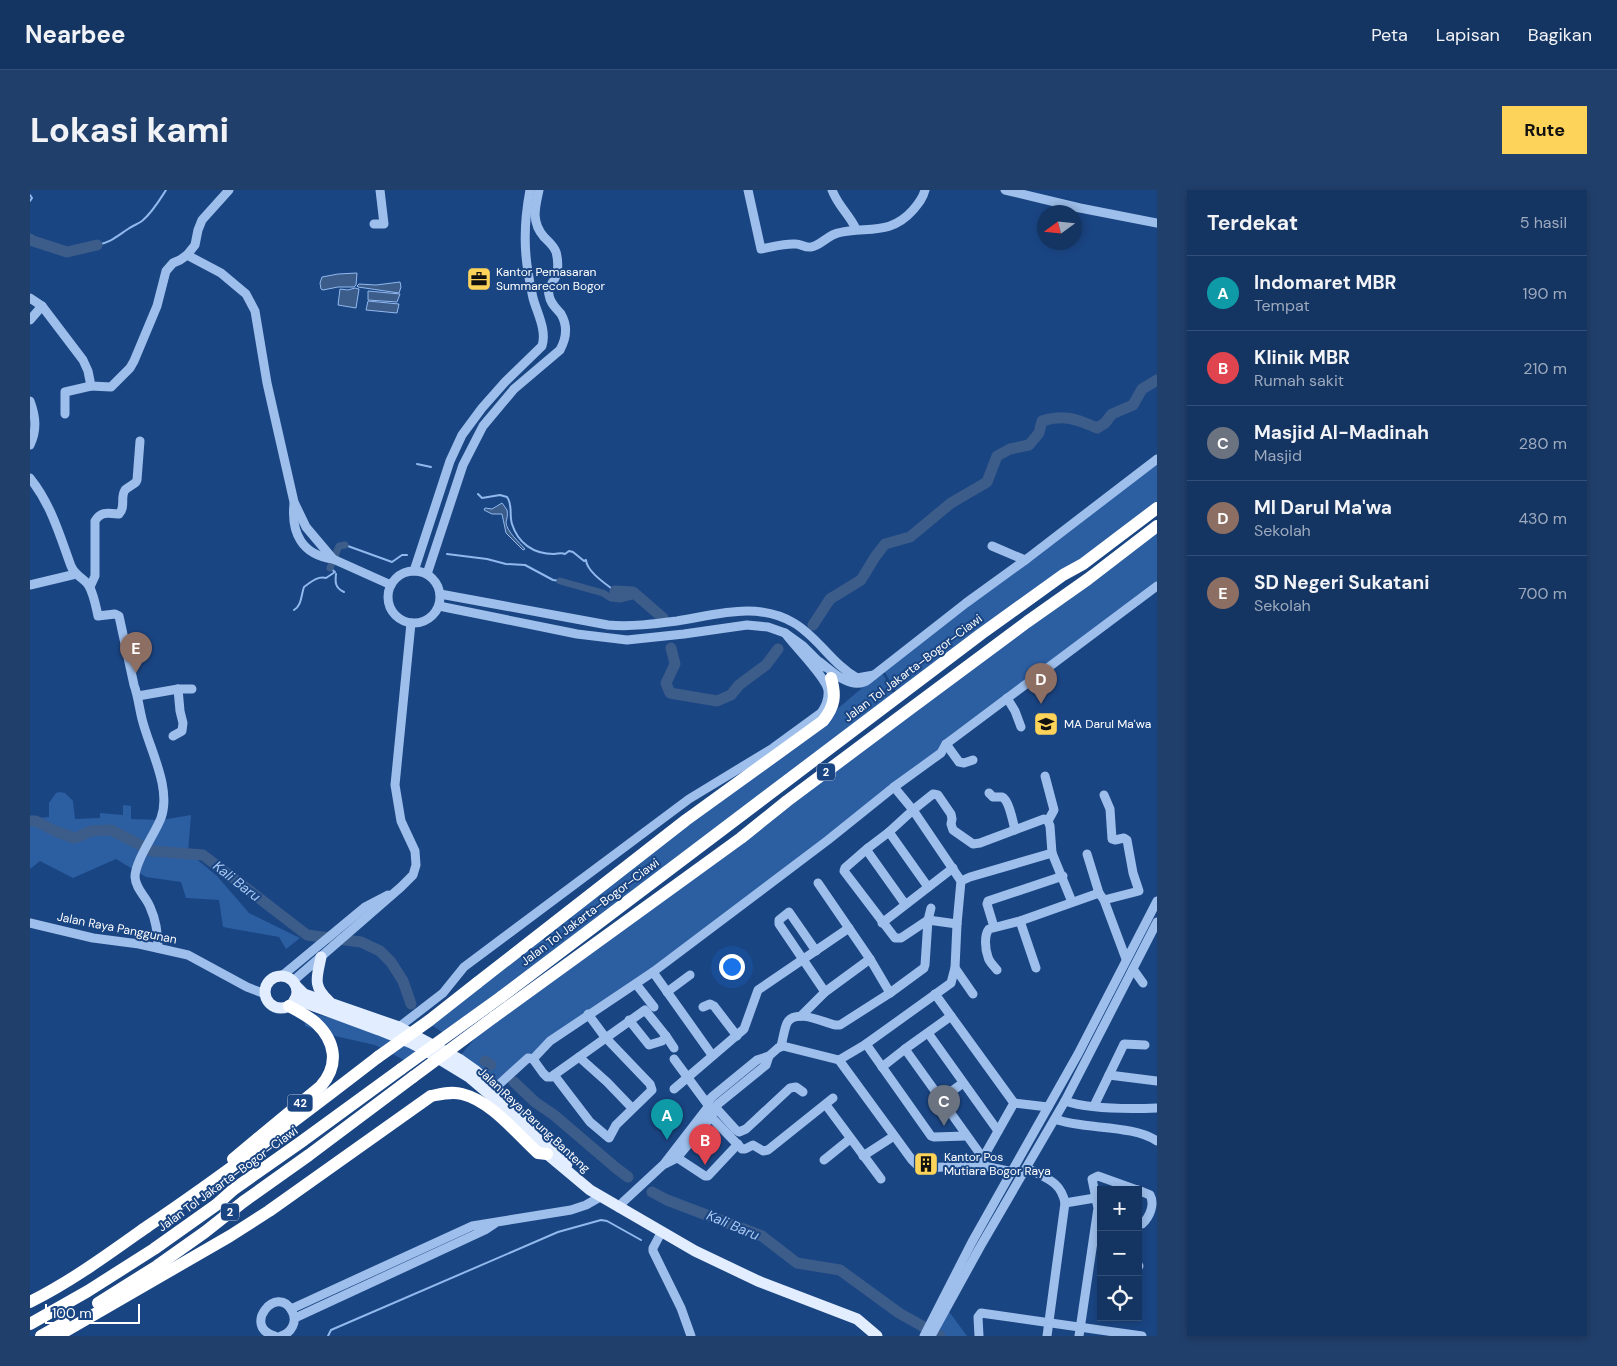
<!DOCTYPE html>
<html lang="id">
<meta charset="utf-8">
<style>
:root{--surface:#143462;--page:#213f6b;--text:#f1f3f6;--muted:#9daabe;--line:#334f77;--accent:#fed359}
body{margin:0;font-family:"DM Sans",sans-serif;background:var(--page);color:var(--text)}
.controls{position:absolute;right:15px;bottom:15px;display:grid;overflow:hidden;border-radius:0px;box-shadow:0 2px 8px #0003}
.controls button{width:45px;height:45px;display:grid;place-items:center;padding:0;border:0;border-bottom:1px solid var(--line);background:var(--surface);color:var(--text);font:25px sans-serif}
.compass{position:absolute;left:1007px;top:15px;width:45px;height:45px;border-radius:50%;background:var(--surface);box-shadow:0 2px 8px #0003;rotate:255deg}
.scale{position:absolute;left:15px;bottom:12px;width:95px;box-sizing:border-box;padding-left:5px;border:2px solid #fff;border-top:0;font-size:14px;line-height:18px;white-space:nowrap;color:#fff;-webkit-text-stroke:4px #1a4583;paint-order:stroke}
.you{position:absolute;left:701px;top:776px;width:18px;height:18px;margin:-12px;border:4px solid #fff;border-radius:50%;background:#1a73e8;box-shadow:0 0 0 8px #1a73e833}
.badge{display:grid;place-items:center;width:32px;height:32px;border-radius:50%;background:var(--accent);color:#fff;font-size:16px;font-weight:700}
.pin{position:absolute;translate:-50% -41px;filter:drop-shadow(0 1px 2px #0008)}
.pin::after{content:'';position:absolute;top:26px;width:18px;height:15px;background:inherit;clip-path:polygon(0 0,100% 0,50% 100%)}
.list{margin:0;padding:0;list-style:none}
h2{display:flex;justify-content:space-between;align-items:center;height:65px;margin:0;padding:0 20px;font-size:21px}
h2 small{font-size:16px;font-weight:400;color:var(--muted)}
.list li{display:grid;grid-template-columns:32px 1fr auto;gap:15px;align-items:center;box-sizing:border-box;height:75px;padding:0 20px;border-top:1px solid var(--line)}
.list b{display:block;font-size:19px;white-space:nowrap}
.list p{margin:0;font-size:16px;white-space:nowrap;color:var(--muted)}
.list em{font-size:16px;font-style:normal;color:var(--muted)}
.icon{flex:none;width:28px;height:28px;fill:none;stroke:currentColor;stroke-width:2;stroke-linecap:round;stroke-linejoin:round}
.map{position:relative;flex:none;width:1127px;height:1146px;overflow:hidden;border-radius:0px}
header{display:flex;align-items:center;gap:30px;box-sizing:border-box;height:70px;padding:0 25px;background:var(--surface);border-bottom:1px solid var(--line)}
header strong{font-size:24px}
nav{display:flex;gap:28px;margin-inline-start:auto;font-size:18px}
.intro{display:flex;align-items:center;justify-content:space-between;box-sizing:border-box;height:120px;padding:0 30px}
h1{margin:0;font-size:35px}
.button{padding:12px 22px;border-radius:0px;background:var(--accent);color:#111;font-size:18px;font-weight:700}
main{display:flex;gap:30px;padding:0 30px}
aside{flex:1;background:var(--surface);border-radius:0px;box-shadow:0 2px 8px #0003}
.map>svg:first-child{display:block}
.green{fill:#2c5ea2}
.water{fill:#3c5c8a;stroke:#91b9ee}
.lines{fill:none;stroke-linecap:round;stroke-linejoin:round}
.stream{stroke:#91b9ee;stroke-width:2}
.canal{stroke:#3c5c8a;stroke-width:7}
.river{stroke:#3c5c8a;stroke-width:11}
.minor{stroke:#9ebfeb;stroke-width:9}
.major{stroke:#e2edff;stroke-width:11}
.highway{stroke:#fff;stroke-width:12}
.highway-bridge{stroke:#fff;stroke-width:12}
.labels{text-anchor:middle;stroke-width:4;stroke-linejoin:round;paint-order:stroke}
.shield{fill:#1a4583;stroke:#bac7da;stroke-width:1}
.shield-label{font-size:11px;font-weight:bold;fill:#fff}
.poi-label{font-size:12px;fill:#fff;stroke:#1a4583;text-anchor:start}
.street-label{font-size:12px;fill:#fff;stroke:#1a4583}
.water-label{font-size:14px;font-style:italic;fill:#a9c9f3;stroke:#1a4583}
</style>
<header>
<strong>Nearbee</strong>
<nav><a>Peta</a><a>Lapisan</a><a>Bagikan</a></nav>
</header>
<div class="intro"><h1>Lokasi kami</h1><a class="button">Rute</a></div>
<main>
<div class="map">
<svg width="1127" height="1146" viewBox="0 0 1127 1146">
<rect width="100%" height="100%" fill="#1a4583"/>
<g class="green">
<polygon points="1127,269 1127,318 867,503 854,481"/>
<polygon points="1127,336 1127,398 606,794 558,824 470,893 421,876 464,827"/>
<path d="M 851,482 C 857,489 858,498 865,505 L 418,846 L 397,832 L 793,531 Z"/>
<polygon points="29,602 35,603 43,611 45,629 70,628 70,623 93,625 93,615 101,616 101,629 132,630 161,625 158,662 187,686 219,723 270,748 256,759 249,747 193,737 189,710 156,708 151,692 116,687 86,669 43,688 10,671 0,679 0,627 8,628 19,627 19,613 26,603"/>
<polygon points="274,822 358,840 389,859 374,870 345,855 296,844 275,836"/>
<polygon points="917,1119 937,1146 901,1146"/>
</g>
<g class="water">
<polygon points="327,83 326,95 324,97 308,97 293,100 291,99 290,93 292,87 308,84"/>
<polygon points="370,92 371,97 369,103 328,97 327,96 329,94 346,95"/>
<polygon points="325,98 329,99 326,118 308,115 310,99 318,100"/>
<polygon points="338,101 370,104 367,112 338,110"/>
<polygon points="338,111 369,114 367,123 336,120"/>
<path d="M 472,313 L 477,320 C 478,325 477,328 476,332 C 476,341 490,353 495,359 L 493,360 L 476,343 L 472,324 L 462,324 L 454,320 L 455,318 L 462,319 Z"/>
</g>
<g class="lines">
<g class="stream">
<polyline points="0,5 2,8 0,11"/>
<path d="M 67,55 C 81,52 86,47 98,39 C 102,36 108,34 112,31 C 122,23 129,11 136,0"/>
<polyline points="387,274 401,277"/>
<path d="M 448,304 L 452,308 L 470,305 L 477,307 C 483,315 479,325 482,334 C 488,353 503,364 524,364 C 528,364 531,362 535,364 L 539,361 L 543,362 L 554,371 L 556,370 C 557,382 576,394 585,401"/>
<polyline points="315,355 362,372 372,365 377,365"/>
<polyline points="417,364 457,369 476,374 495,375 523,390 530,391"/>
<path d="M 306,384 C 305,392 305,398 314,402"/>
<path d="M 264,420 C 272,415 271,405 274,397 C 281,392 287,386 296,388 L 305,382 L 300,378"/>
<polyline points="298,1146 301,1140 528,1042 571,1030 577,1031 611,1050"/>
</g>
<g class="canal">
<polyline points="300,378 309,356 315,355"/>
<polyline points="530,391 573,403 581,408 590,409 606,405"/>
</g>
<g class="river">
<polyline points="0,49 3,51 37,62 67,55"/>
<polyline points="585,401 603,402 633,428"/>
<path d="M 783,435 L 800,409 L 831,390 L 845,367 L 855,354 L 880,347 L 921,313 L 957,292 L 967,266 L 980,259 L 999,255 L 1009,243 L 1012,231 C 1033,224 1047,229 1067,238 L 1075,233 L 1082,224 L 1103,215 L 1112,199 L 1127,190"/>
<polyline points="641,458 645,474 636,493 640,503 687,511 701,505 709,495 736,475 748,459"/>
<polyline points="0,631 6,631 25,641 44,648 48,647 61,641 81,640 122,661 173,665 277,745 331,752 350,761 361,772 373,791 381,814"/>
<polyline points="455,871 461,875"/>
<polyline points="484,892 505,912 524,925 586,978 598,987"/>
<polyline points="622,1002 637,1010 732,1046 767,1073 810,1080 869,1123 910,1146"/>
</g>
<g class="minor">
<path d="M 718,0 L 731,59 C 743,57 754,53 766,54 C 771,54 775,58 781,57 C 790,56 798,45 808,43 C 837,36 860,46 883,20 C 889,13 893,8 895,0"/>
<path d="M 802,0 C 808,16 819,24 826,39"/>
<polyline points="975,0 1050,18 1127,33"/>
<polyline points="344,34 354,34 350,0"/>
<polyline points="157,65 191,83 216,104 225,121 237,193 264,312 276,337 303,369"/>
<polyline points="0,108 12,116 53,170 58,181 61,196 81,197 100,178 104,171 127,116 136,81 143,73 150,70 157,65 165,55 168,40 172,30 199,0"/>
<polyline points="0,130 12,116"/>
<path d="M 0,211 C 6,227 7,240 0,255"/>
<polyline points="35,224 35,202 61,196"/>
<path d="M 0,288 C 21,314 30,346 41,376 C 45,386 54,388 59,396 C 64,405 66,417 68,426 L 85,424 L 89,426 L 104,495 C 108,506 109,517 112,529 C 119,558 142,598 131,628 C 125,644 105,671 105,687 C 106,700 116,706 120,717 C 126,730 128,744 128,758"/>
<path d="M 264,314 C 261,343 272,365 303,369 L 361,395"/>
<polyline points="962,356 995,370"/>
<circle cx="384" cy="407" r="26"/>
<path d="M 384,381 L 420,271 L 432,245 L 452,218 L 475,192 L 512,156 C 517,140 507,123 503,108 C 500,94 497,79 496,66 C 494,44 496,21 500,0"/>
<path d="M 397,384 L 433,275 L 453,236 L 484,199 L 530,160 C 536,149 538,136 531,124 C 526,118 520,113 519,105 C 517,97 522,95 525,88 C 529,81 528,69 526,62 C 524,56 518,51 514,47 C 501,32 505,18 509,0"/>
<polyline points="0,395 46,384"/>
<path d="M 60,397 L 65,386 L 65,331 C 71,321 78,323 89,324 C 96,317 90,307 95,300 C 98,297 103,295 106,292 L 107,290 L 110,251"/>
<path d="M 410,404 L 578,435 C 601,437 624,434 647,431 C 686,425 727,411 764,433 C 788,447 802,474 827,488 L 844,485 C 841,487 837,491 834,492 C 818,498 802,481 790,472"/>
<polyline points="409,416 547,444 597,450 654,444 717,435 738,437 755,443 773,456 794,477"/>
<polyline points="844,485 936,413 998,368 1127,269"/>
<polyline points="108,506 148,499 162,499"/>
<polyline points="977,508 985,521 991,537"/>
<polyline points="143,546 152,541 153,533 150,521 148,499"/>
<polyline points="916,554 929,572 934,573 943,570"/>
<polyline points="1015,586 1024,620 1018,631"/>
<path d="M 959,603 L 963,607 C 964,607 971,607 972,607 C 979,610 983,632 985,640"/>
<polyline points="859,642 898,697"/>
<polyline points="838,658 815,678 814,681 865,748 871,748 898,730 927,734"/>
<polyline points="1057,664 1069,703"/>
<polyline points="931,691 940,687 1022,663 1042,712"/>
<polyline points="788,693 840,769 860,803"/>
<polyline points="1074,710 1109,701 1103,683 1097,650 1094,648 1085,650 1082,649 1080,619 1074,605"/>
<polyline points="875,714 838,662 838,658 859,642 883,620 903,604 908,605 921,624 922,629 921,634 923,640 943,654 950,653 1014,629 1018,631 1020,636 1022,663"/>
<polyline points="990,731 1006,778"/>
<polyline points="0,733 63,748 109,754 158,765 217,797 235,804"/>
<polyline points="852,733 923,678"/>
<polyline points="964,737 957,714 958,711 1033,686"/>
<polyline points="786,761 759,722 749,730 749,734 795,802"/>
<polyline points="895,775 898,730 901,718"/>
<polyline points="925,778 943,804"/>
<polyline points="1103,779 1113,793"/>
<path d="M 967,780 C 964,776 959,772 958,767 C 955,759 954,745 959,739 L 990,731 L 1069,703 L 1074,710 L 1096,769"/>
<polyline points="623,782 682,865"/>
<polyline points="253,785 335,717 358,705"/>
<polyline points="263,791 371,697 383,685 386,675 385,661 371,631 365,595 381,433"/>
<polyline points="606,794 624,817"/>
<polyline points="637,802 660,785"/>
<polyline points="905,804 984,913 949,975"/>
<polyline points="673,817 680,814 684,816 707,846"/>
<polyline points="771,826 795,802 840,769"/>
<path d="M 369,837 L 413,803 L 434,777 L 659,609 L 743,558 L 791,523 C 796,516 799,509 798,500 C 796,487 764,456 755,443"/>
<polyline points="898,843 968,941"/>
<polyline points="636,846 644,858"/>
<polyline points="836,854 901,946 904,947 936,946"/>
<path d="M 751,856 C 753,849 754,840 757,833 C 765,818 793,832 805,835 L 810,835 L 860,803 L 894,778"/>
<polyline points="875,859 953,968"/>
<polyline points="549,867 577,892 602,918"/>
<polyline points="503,869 513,883 517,887 521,887 615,820 636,846 632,851 619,855 599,830"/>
<polyline points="644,869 681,919"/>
<polyline points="809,870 882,970 889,977 896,978 949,975 983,982"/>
<polyline points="852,877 875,859 921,826"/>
<polyline points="524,885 560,932 579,948 586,935 622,900 620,894 575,847 558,824"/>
<polyline points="1079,885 1127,891"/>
<polyline points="465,898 498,868 503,869 520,851 623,782 798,650 864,597 911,563 916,554 1127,396"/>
<polyline points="644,899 714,839 728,800 819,738"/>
<polyline points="911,909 933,893"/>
<path d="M 1035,911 C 1059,919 1101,919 1127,918"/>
<polyline points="984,913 1018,917"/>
<polyline points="796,915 851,989"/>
<polyline points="1064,916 1094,854 1115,855"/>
<polyline points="686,918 706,940 709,942 716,939 760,898 766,897 773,902"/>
<polyline points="681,927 712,959 715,959 723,955 733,961 738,960 803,908"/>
<path d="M 1025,929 C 1054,940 1102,934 1127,951"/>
<polyline points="643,965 675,986 678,986 708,954"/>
<polyline points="833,966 864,946"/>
<polyline points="794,970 820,949"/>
<polyline points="635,974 647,968 681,927 688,914 736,875 739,866"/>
<path d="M 997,978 C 1015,988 1031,991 1035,1013 L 1017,1146"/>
<path d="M 1108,1000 L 1120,1005 C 1125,1014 1120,1027 1112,1034 L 1108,1033"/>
<polyline points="1035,1013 1065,1008"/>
<polyline points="589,1018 593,1012 634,974 678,917 680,909 683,906 727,870 739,866 748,858 753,856 809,870 836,854 921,793 925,778 927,734 931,691 883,620 864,597"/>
<polyline points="631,1043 623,1058 623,1061 651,1118 661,1146"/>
<polyline points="1108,1076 1109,1076"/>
<polyline points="261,1119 442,1036 541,1020 556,1015 570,1007"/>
<polyline points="265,1128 455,1040 464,1034"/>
<path d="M 245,1146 C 211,1137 247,1093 262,1121 C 268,1132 261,1143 251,1146"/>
<polyline points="894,1146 942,1052 1048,864 1127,711"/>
<polyline points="901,1146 950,1057 1035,911 1127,732"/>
<polyline points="949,1146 948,1127 951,1123 1112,1146"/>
<polyline points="1049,1146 1068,1018 1062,989 1068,986 1107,1000"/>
</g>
<g class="major">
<path d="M 291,767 C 287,787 282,796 299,811"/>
<circle cx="251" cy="802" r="16"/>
<polyline points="266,796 274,804 369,837 429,869 446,881 465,898 523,957 537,974"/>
<polyline points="265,809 349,840 381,853 398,862 439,887 459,904 517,964 560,1000 665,1061 728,1091 827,1129 847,1146"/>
</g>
<g class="highway">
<path d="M 447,793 L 656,630 L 793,531 C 805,516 806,505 801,488"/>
<polyline points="471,807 951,444 1033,385 1053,374 1127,318"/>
<polyline points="464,827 711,648 757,611 880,519 997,432 1058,389 1127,336"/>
<path d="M 203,969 L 291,896 C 309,875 306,852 286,833 C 278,826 268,821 259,816"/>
<path d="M 0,1112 C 42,1091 80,1063 118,1036 C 197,983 273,925 348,867"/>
<polyline points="68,1113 127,1076 175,1042 213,1012 279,965 383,887"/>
<polyline points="0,1134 58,1101 124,1059 186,1015 204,999 271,952 371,879"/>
<polyline points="11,1146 34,1133"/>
<path d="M 27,1146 L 200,1046 L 239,1021 L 401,906 C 411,904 422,901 432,904 C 461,911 486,943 508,963 L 517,964"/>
</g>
<g class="highway-bridge">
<polyline points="348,867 400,830 447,793"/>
<polyline points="371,879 471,807"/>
<polyline points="383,887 464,827"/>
</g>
</g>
<defs>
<symbol id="office-square" viewBox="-11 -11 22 22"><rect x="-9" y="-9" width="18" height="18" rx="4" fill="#fed359" stroke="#1a4583"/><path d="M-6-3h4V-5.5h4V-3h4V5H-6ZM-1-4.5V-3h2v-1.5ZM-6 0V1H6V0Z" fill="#111"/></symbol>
<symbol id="school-square" viewBox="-11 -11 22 22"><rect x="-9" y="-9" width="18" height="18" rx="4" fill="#fed359" stroke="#1a4583"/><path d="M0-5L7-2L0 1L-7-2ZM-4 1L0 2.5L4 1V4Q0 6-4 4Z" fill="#111"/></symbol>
<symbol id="building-square" viewBox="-11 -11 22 22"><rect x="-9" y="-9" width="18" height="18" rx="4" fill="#fed359" stroke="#1a4583"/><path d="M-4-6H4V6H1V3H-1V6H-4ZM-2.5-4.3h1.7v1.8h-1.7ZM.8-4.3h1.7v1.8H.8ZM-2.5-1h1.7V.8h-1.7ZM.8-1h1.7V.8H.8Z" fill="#111"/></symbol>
</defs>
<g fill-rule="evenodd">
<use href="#office-square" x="435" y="75" width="28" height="28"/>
<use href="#school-square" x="1002" y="520" width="28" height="28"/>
<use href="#building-square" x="882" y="960" width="28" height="28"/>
</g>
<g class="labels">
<g class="shield">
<rect x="787" y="573.5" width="18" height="17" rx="4"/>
<rect x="257.5" y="904.5" width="25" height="17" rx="4"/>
<rect x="191" y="1013.5" width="18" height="17" rx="4"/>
</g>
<g class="shield-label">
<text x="796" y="586">2</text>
<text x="270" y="917">42</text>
<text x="200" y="1026">2</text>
</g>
<g class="poi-label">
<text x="466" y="86">Kantor Pemasaran<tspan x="466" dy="14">Summarecon Bogor</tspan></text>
<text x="1034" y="538">MA Darul Ma'wa</text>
<text x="914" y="971">Kantor Pos<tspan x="914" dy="14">Mutiara Bogor Raya</tspan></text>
</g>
<g class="street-label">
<text transform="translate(883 478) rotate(-37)" y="4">Jalan Tol Jakarta–Bogor–Ciawi</text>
<text transform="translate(560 722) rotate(-37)" y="4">Jalan Tol Jakarta–Bogor–Ciawi</text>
<text transform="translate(87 738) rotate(11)" y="4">Jalan Raya Panggunan</text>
<text transform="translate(504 930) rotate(43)" y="4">Jalan Raya Parung Banteng</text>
<text transform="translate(198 989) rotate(-36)" y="4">Jalan Tol Jakarta–Bogor–Ciawi</text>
</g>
<g class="water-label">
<text transform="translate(207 691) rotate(38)" y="5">Kali Baru</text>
<text transform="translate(703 1035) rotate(23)" y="5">Kali Baru</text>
</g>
</g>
</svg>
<div class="controls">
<button>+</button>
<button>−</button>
<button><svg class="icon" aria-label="locate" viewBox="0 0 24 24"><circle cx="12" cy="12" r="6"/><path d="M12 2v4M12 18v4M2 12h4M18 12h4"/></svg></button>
</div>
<svg class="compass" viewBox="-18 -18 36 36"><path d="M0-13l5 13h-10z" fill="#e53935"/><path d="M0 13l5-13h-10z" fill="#9daabe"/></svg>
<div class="scale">100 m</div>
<div class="you"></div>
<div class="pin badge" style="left:637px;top:950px;background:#0f9aa8">A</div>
<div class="pin badge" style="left:675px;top:975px;background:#e0444e">B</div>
<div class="pin badge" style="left:914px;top:936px;background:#6b7280">C</div>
<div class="pin badge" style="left:1011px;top:514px;background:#8d6e63">D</div>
<div class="pin badge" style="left:106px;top:483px;background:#8d6e63">E</div>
</div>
<aside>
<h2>Terdekat<small>5 hasil</small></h2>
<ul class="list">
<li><span class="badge" style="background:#0f9aa8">A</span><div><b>Indomaret MBR</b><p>Tempat</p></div><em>190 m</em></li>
<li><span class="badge" style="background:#e0444e">B</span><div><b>Klinik MBR</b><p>Rumah sakit</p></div><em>210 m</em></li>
<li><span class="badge" style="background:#6b7280">C</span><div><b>Masjid Al-Madinah</b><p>Masjid</p></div><em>280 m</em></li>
<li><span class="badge" style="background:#8d6e63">D</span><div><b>MI Darul Ma'wa</b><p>Sekolah</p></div><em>430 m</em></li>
<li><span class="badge" style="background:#8d6e63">E</span><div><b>SD Negeri Sukatani</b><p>Sekolah</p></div><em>700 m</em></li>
</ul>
</aside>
</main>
